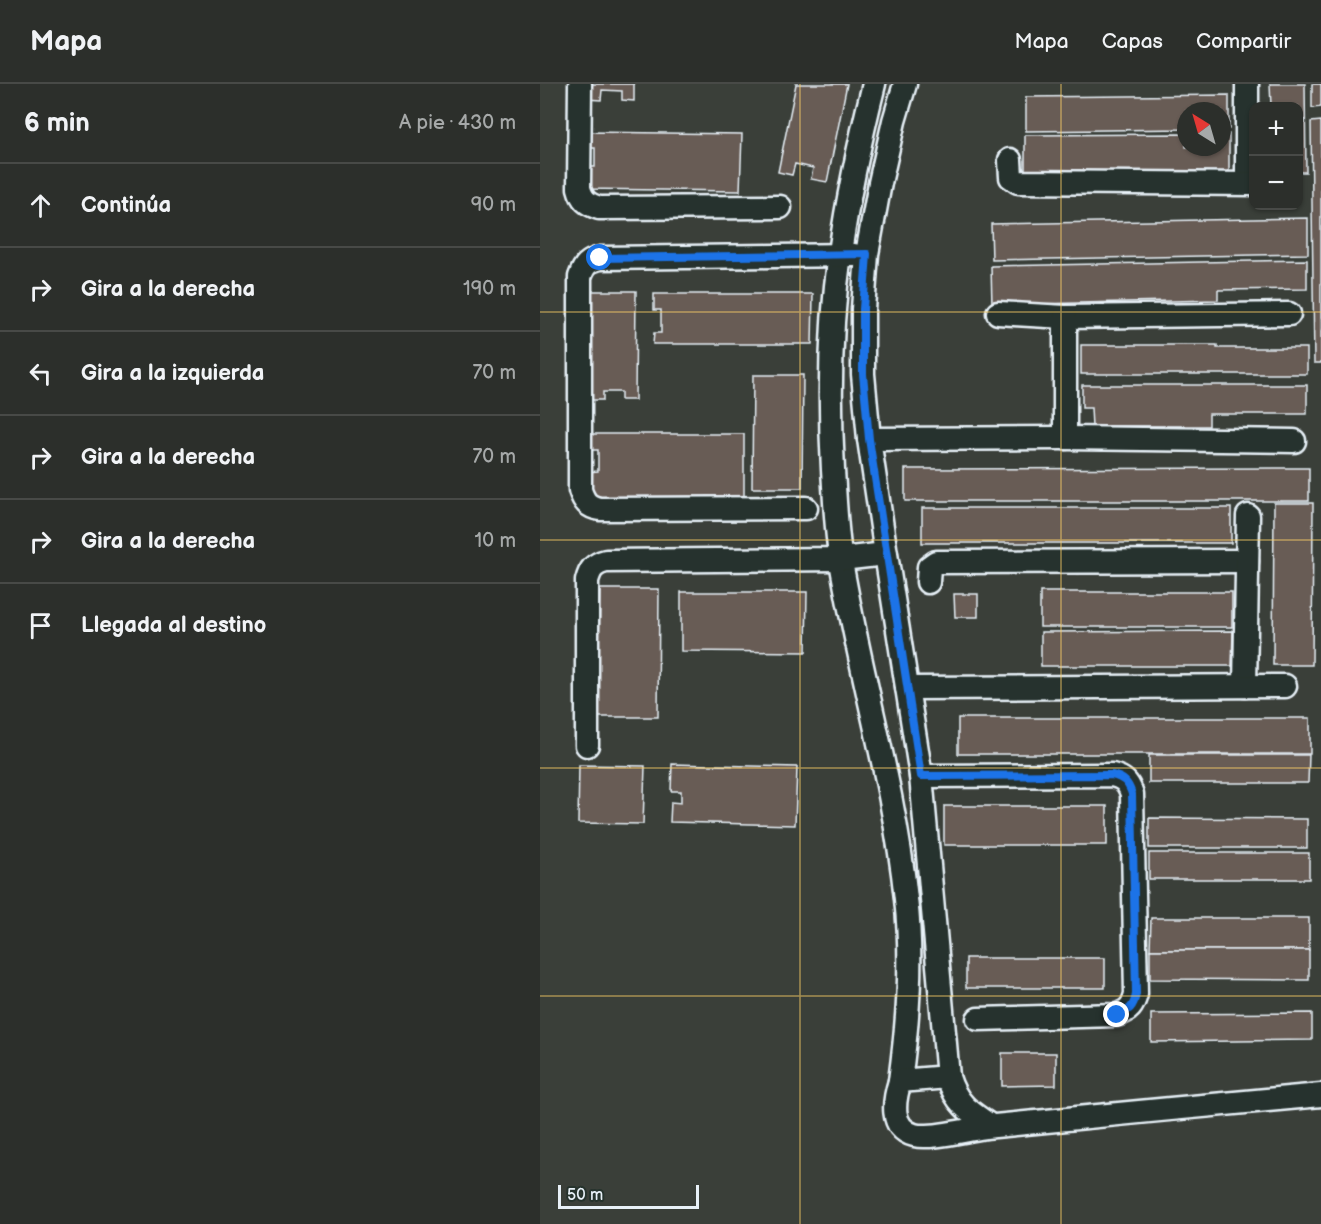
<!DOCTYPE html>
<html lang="es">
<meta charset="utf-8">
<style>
:root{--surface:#2c2f2b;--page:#343733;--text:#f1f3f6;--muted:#a6a9a9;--line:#484a47}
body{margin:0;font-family:"Balsamiq Sans",sans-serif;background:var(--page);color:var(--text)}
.controls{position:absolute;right:18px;top:18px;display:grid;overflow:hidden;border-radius:12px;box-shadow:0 2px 4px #0004}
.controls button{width:54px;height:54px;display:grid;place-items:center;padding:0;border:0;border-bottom:2px solid var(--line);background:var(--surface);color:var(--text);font:30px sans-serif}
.compass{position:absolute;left:637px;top:18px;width:54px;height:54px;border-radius:50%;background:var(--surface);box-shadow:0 2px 4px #0004;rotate:323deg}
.scale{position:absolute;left:18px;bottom:15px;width:141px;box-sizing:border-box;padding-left:6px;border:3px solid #e8f1f8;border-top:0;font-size:16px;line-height:21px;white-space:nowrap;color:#e8f1f8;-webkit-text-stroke:4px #26332d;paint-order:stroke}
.stop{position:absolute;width:18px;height:18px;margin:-14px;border:4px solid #1a73e8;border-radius:50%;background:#fff}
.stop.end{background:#1a73e8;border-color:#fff;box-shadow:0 2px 6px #0008}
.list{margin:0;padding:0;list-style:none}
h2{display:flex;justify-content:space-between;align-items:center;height:78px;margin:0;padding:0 24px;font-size:26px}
h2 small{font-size:20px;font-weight:400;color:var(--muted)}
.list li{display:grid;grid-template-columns:39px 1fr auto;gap:18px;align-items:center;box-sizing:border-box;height:84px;padding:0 24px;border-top:2px solid var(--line)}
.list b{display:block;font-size:22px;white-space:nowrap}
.list em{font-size:20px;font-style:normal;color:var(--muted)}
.icon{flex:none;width:33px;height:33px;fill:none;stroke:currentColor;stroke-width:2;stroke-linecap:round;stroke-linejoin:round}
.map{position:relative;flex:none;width:781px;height:1140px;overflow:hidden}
header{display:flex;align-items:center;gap:36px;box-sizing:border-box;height:84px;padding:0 30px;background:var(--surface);border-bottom:2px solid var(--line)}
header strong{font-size:28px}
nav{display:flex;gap:33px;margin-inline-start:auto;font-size:21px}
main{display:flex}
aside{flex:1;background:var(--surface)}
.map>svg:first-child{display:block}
.building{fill:#675b54;stroke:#e8f1f8;stroke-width:1.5}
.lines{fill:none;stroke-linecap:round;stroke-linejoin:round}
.minor-casing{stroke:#e8f1f8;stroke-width:27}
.minor{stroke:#26332d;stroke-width:22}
.route{stroke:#1a73e8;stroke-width:8}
.grid{fill:none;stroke:#ffd166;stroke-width:1.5;stroke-opacity:0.55}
</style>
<header>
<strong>Mapa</strong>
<nav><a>Mapa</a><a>Capas</a><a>Compartir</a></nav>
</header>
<main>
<aside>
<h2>6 min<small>A pie · 430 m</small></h2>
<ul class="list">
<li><svg class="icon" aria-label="ahead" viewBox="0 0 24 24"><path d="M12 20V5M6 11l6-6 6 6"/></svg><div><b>Continúa</b></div><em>90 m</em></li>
<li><svg class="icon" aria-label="right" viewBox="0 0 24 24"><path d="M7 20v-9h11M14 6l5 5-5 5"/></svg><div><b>Gira a la derecha</b></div><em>190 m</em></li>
<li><svg class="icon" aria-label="left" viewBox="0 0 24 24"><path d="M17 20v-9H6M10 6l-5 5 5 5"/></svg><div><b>Gira a la izquierda</b></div><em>70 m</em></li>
<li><svg class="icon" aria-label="right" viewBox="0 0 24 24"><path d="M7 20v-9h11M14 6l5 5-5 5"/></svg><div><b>Gira a la derecha</b></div><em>70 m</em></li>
<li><svg class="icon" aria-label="right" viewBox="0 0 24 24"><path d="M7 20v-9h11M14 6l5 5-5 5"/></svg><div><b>Gira a la derecha</b></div><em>10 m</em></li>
<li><svg class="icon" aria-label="arrive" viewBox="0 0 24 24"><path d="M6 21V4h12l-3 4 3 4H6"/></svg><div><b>Llegada al destino</b></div></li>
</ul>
</aside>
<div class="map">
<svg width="781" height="1140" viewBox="0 0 781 1140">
<rect width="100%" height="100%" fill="#3a3f39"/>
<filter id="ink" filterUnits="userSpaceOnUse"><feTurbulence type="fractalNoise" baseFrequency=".0167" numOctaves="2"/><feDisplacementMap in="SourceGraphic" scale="12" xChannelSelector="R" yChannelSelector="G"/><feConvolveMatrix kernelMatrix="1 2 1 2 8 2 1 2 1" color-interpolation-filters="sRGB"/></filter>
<g filter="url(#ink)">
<g class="building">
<polygon points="46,0 94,0 94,17 82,16 82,7 62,6 61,16 46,15"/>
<polygon points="256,0 307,0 287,98 271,95 273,84 255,80 252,91 238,88"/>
<polygon points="730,0 765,0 766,88 758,88 758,22 731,22"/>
<polygon points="772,0 781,0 781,23 772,24"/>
<polygon points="689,11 689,45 682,45 682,27 646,27 646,45 486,47 486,13"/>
<polygon points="781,37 781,279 774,279 771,38"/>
<polygon points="46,48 202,50 200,107 45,105 46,83 55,83 55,64 46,64"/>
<polygon points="646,50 646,63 682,63 682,50 689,50 689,88 485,89 485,51"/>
<polygon points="768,134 768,170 452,176 451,140"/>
<polygon points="767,176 767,205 678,206 678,216 452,221 451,182"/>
<polygon points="47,207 96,207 95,316 81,316 81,308 63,308 63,316 46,316"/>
<polygon points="114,210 273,210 272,260 113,260 114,249 121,249 121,226 114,226"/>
<polygon points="541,261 677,261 677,264 767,264 767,290 541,290"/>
<polygon points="213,291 263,291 262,404 212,404"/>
<polygon points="542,301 767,301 767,330 669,330 669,342 552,342 551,324 542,324"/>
<polygon points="47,350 204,350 204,413 47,413 47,388 58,387 58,366 47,366"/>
<polygon points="769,384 769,417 365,417 365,385"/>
<polygon points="734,419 773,419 772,581 733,581"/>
<rect x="382" y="424" width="309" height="35"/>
<polygon points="60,505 119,505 118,633 58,633"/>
<polygon points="141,508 267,508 266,568 141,567"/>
<rect x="500" y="508" width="192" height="35"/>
<polygon points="414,510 438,510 438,533 415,533"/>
<polygon points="693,547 692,582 501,582 501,548"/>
<rect x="418" y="634" width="352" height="36"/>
<polygon points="609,671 769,671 768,699 609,699"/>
<polygon points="132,680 257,683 255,741 130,738 131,718 141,719 141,707 131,707"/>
<polygon points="39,681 105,682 103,740 38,739"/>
<rect x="404" y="722" width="163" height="39"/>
<polygon points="609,734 767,735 767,764 609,764"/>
<rect x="609" y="769" width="160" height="26"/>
<polygon points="611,834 769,834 769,866 610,866"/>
<polygon points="610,866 769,866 769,896 610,895"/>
<rect x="426" y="874" width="139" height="30"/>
<polygon points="772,929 772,956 611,958 611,930"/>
<polygon points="462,969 516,969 516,1001 462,1002"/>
</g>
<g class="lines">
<defs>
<g id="minor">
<path d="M 40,0 L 39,104 C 42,116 47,120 59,124 L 240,123"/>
<path d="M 334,0 C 320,56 308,112 300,169 C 290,240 289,314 293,386 C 295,416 296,447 301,477 C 320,590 354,701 366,815 C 373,876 368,937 360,997"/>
<polyline points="365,0 354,37 340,99 327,170 323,225 323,290 329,355 346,470 381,692 408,993"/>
<polyline points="707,0 707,99"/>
<polyline points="470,76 471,93 478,98 714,100"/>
<polyline points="458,229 525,233 749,230"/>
<polyline points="525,354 525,233"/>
<polyline points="329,355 525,354 754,357"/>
<path d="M 266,424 L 60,425 C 48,423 44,418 40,406 L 40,193 C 44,181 48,177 60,174 L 314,171"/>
<polyline points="388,498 389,483 396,478 707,477"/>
<polyline points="705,602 708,432"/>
<polyline points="367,604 745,602"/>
<path d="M 47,661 L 47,497 C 50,485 54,480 66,477 L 301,475 L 346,470"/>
<path d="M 381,692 L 572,691 C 584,694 588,698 592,710 L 596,910 C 593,922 589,927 577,931 L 438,935"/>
<path d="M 451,1042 C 428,1027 416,1019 408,993 L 360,997 C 354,1016 349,1044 374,1051 C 392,1056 435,1043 455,1042 C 564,1031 672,1021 781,1011"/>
</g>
</defs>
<use href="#minor" class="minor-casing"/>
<use href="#minor" class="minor"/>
</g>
</g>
<g class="lines" filter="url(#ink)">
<path class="route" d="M 60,174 L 327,170 L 323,225 L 323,290 L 329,355 L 381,692 L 572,691 C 584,694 588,698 592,710 L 596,910 C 594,923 589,927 577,931"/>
</g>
<path class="grid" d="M 260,0 L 260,1140M 521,0 L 521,1140M 0,228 L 781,228M 0,456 L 781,456M 0,684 L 781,684M 0,912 L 781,912"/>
</svg>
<div class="controls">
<button>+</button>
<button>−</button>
</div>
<svg class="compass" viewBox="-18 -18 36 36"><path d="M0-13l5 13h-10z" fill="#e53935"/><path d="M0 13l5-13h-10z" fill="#a6a9a9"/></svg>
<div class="scale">50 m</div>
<div class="stop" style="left:60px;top:174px"></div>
<div class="stop end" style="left:577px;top:931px"></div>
</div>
</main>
